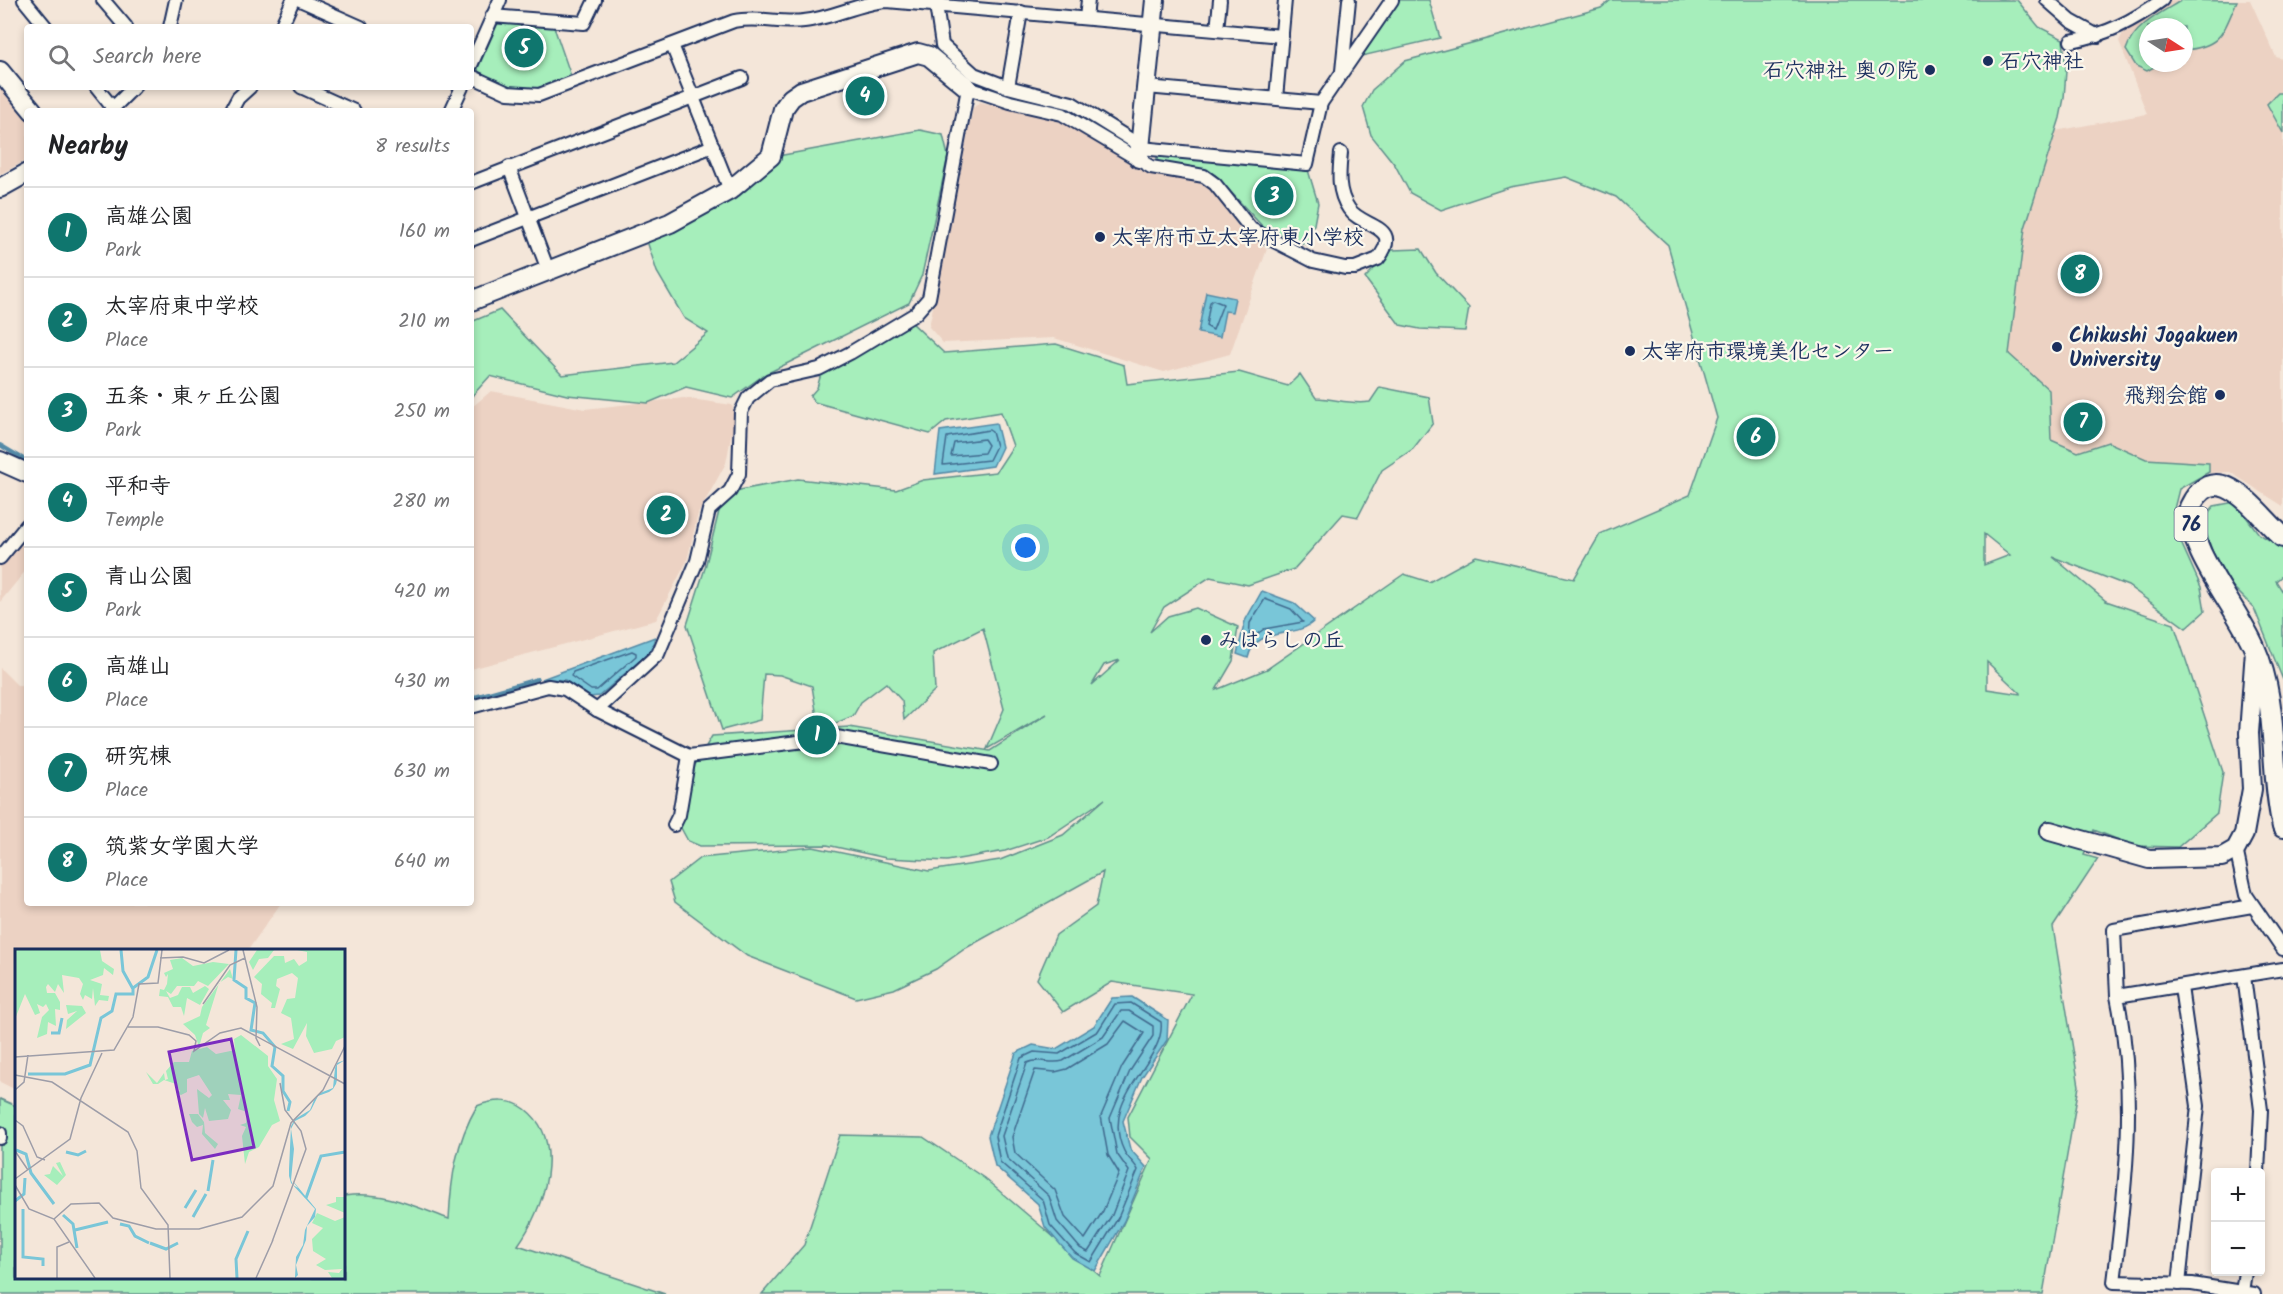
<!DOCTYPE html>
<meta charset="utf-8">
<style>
:root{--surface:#fff;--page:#f2f2f2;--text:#202124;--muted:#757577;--line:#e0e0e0;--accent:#0f766e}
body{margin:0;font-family:Kalam,"Klee One",sans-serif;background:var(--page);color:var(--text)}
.controls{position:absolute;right:18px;bottom:18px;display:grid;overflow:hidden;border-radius:6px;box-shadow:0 3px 9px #0003}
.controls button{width:54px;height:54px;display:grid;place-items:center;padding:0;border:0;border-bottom:2px solid var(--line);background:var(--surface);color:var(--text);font:30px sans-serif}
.compass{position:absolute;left:2139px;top:18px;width:54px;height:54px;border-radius:50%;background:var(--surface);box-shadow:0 3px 9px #0003;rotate:102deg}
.you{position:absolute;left:1026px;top:548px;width:21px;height:21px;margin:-15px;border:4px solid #fff;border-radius:50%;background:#1a73e8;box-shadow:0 0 0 9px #1a73e833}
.badge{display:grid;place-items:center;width:39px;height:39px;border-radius:50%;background:var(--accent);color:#fff;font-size:20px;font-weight:700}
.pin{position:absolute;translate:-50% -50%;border:3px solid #fff;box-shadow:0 2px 6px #0006}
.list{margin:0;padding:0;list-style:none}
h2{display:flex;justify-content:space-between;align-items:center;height:78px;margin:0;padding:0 24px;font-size:26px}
h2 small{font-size:20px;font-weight:400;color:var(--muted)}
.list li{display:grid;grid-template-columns:39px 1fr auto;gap:18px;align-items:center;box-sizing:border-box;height:90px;padding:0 24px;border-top:2px solid var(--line)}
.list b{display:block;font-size:22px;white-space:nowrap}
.list p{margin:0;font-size:20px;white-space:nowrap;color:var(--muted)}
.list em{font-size:20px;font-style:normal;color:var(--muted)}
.icon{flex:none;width:33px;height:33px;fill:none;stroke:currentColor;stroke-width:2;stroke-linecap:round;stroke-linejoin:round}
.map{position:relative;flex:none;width:2283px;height:1294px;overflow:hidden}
.search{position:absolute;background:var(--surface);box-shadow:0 3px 9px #0003;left:24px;top:24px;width:450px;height:66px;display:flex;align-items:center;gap:15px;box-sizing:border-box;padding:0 21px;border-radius:6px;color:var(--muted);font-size:22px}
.panel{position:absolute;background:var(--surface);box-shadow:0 3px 9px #0003;left:24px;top:108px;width:450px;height:798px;border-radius:6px}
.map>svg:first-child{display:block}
.built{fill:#ecd2c3;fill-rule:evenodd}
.green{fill:#a6eebb;stroke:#608e8c;stroke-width:1.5;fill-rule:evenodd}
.water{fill:#79c6d8;stroke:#538aa7;stroke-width:1.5}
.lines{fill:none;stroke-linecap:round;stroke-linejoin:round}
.shore{stroke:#416b8f;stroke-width:1.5}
.stream{stroke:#538aa7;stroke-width:4}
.street-casing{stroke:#1b2f5e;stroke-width:16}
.secondary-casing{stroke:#1b2f5e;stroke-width:22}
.primary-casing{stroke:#1b2f5e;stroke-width:24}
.street{stroke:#fbf7ec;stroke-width:12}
.secondary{stroke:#fbf7ec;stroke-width:18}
.primary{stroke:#fbf7ec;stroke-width:20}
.poi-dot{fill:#1b2f5e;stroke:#fbf7ec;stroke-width:2}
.labels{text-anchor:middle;stroke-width:4.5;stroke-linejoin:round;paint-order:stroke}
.shield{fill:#fbf7ec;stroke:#5e6b89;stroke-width:1.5}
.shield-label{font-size:20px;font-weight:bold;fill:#1b2f5e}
.poi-label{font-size:21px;font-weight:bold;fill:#1b2f5e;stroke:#fbf7ec;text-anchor:start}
.inset-river{fill:none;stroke:#79c6d8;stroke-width:3}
.inset-road{fill:none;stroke:#9d9da8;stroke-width:1.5}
.view{fill:#7b2cbf;fill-opacity:0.15;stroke:#7b2cbf;stroke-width:3}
.inset-edge{fill:none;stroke:#1b2f5e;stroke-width:3}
</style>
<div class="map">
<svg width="2283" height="1294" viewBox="0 0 2283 1294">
<rect width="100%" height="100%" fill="#f4e6d9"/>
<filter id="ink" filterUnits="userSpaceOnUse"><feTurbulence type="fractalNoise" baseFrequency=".0167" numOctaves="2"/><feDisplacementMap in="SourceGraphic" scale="12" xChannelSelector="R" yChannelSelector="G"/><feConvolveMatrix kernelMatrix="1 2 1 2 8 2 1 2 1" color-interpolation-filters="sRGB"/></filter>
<g filter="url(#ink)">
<g class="built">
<path d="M 2170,0 L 2250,0 L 2276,57 L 2283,59 L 2283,506 L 2230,472 L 2068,479 L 1838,449 L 2039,134 L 2147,114 L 2119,41 L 2123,33 ZM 2148,27 L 2184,27 L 2184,63 L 2148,63 Z"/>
<polygon points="0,81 27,113 27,160 0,174"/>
<polygon points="980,102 1057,119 1161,175 1194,177 1212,190 1237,225 1267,249 1230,354 1164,372 1054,338 943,343 929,327 973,108"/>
<polygon points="491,391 585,409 684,398 732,405 735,416 726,463 698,514 687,561 656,620 471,669 471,408"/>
<polygon points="27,534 27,569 0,602 0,567"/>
<polygon points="0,668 17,685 27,688 27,903 281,903 248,950 16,950 16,1090 0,1082"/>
</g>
<g class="green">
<polygon points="1397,0 1429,0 1440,38 1362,56 1361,54"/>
<path d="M 1611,0 L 2017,0 L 2039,27 L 2063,39 L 2066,71 L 2064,98 L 2060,118 L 2025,228 L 2009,354 L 2049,390 L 2051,440 L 2078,452 L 2108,442 L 2146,459 L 2209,463 L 2209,472 L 2179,489 L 2173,513 L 2179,538 L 2201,587 L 2205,611 L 2186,628 L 2128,586 L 2053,557 L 2106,601 L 2174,624 L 2223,772 L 2217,813 L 2178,847 L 2134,846 L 2094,830 L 2084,855 L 2098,859 L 2053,927 L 2079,1086 L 2043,1294 L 762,1294 L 804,1245 L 840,1135 L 923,1137 L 984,1178 L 1100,1276 L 1152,1159 L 1130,1137 L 1128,1117 L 1192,994 L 1112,982 L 1063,1012 L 1037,979 L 1056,935 L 1096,906 L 1103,872 L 966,948 L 936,969 L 894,989 L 856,998 L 747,956 L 675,902 L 669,882 L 700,858 L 813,847 L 929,871 L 1000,860 L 1063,835 L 1105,799 L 1048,837 L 1005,851 L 947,861 L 886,858 L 827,845 L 700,846 L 688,841 L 681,828 L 695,765 L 712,736 L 849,727 L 990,751 L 1047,714 L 987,749 L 1004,709 L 983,628 L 933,653 L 935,690 L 904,720 L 902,701 L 886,683 L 861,702 L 853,716 L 836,723 L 817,717 L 812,686 L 780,675 L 764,674 L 760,720 L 722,730 L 687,625 L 705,568 L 720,507 L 740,490 L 798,479 L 896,490 L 923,480 L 996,472 L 1013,446 L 1001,412 L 946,421 L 930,434 L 814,402 L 810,396 L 817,388 L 821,374 L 911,322 L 944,353 L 1056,344 L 1124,365 L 1127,384 L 1239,372 L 1288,386 L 1300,374 L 1316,398 C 1337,399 1350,405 1370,402 L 1380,387 L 1429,397 L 1433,423 L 1413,449 L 1382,470 L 1358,517 L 1343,514 L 1294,569 L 1248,585 L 1210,577 L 1164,607 L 1150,632 L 1168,616 L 1196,608 L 1238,627 L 1233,661 L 1216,690 L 1267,669 L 1404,574 L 1429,582 L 1476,556 L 1574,579 L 1600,534 L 1690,495 L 1717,418 L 1668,245 L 1616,197 L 1566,177 L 1510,187 L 1441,210 L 1410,193 L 1395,165 L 1371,135 L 1363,107 L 1372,90 L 1405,61 L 1601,8 ZM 1984,534 L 2010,555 L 1984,565 ZM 1120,660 L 1092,685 L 1104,665 ZM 1987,662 L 2020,693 L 2020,694 L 1987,689 Z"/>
<path d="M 2182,0 L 2237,1 C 2223,32 2222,47 2184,50 L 2184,27 L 2148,27 L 2148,63 L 2161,63 L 2147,71 L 2136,66 L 2126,50 C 2134,25 2161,13 2182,0 Z"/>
<path d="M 498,23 L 554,27 L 571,76 C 528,97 522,91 479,75 L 478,68 Z"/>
<polygon points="2278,93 2283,93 2283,133 2267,104"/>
<polygon points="920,130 943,135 948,156 922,275 909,303 764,375 732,398 686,387 648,403 567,395 490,376 471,397 471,322 500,310 562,375 673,362 708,333 684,318 657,272 647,241 778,156"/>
<polygon points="1157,155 1308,170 1318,203 1310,246 1263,227 1215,175 1199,169 1157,162"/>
<polygon points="1421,249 1436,273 1469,308 1465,331 1420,329 1400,325 1365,278 1392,250"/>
<polygon points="2235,502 2259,534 2283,548 2283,575 2276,581 2283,592 2283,680 2254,608 2219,573 2202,520 2214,506"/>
<path d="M 0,1099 L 16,1106 L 16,1278 L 344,1278 L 344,1196 C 382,1190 414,1206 449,1219 C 451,1178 456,1142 477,1106 C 492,1100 511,1098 525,1109 C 567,1141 544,1209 518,1245 L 665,1294 L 0,1294 Z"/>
</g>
<g class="water">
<polygon points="1206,292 1235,298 1232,312 1225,311 1220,337 1198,333"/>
<polygon points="996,423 1002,447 993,466 935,474 940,431"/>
<path d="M 1262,591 L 1294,603 L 1314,621 C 1296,640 1255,625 1248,658 L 1237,654 L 1245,621 Z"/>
<polygon points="655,637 651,651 599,696 590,697 565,680 542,679"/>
<polygon points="1132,997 1168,1020 1167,1040 1142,1077 1123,1121 1130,1149 1146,1167 1124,1221 1095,1271 1072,1258 1045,1227 1038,1204 995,1166 988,1136 1016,1053 1033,1045 1056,1049 1094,1026 1112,998"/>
</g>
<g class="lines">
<g class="shore">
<polygon points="1213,300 1223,304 1213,330 1206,326 1210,302"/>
<polygon points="989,430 992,432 996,446 989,460 943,465 947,437"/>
<polygon points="984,439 988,445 984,453 951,456 954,443"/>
<polygon points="1265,599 1291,609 1303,622 1264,629 1249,640 1250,623"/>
<polygon points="632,651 636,653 636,656 597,690 591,690 571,676 573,672"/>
<path d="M 1131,1003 L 1161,1022 C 1166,1062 1098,1097 1124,1151 C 1127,1158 1135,1163 1138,1170 L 1118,1218 L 1091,1262 L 1075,1253 L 1050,1225 L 1043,1200 L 1000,1162 L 995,1136 L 1021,1058 L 1034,1052 L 1059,1054 L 1098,1031 L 1115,1004 Z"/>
<path d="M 1121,1011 L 1129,1011 L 1153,1026 L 1153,1036 L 1130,1071 L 1110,1118 L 1117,1154 L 1129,1171 L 1112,1215 L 1088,1252 L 1080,1248 L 1057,1221 L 1049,1196 L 1007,1158 L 1002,1136 L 1027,1063 C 1039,1057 1050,1065 1063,1061 L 1103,1037 Z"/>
<polygon points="1125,1021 1144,1033 1122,1067 1101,1116 1108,1155 1119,1173 1103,1211 1085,1239 1065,1217 1055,1190 1015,1153 1012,1137 1035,1070 1055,1072 1067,1069 1108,1044"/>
</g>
<g class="stream">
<polyline points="0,445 27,461"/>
<polyline points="471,698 537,679"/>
</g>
<defs>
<g id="street">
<polyline points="24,0 46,27"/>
<polyline points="103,0 126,27"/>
<polyline points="300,0 361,27"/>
<polyline points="932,0 936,5 942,45 974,74 1008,87 1072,103 1141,146"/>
<polyline points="2047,0 2071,21 2098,36"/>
<polyline points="492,16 584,23 595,0"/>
<polyline points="1086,18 1088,0"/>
<polyline points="170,27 176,0"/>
<polyline points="281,27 293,0"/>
<polyline points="1217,30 1220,0"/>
<path d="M 2071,41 C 2106,35 2133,21 2162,0"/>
<polyline points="672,45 730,190"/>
<polyline points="471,65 500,0"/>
<polyline points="1342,71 1349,0"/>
<path d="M 471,76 L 508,93 L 539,95 L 734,21 C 758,16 780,24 804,21 C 833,18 858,3 887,1 L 1282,36"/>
<polyline points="96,87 113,108"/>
<polyline points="301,87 354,111"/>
<polyline points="1008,87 1021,12"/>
<polyline points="1147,87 1321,103"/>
<polyline points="1276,98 1285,0"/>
<polyline points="110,111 134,87"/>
<polyline points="231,111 238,98 250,87"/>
<polyline points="451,111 462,87"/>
<polyline points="1141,148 1307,164 1321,103 1392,0"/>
<polyline points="509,167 548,270"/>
<polyline points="471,183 742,78"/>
<polyline points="471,240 713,146"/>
<polyline points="0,558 27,525"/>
<polyline points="471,707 548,686 565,689 597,710 689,756 836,737 991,764"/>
<path d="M 597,710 L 658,654 L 697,561 L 709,510 L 730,491 L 739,474 L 741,412 L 748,398 L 770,380 L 819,369 L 850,353 L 915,314 L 929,298 L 968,88 L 1010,102 L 1062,114 L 1151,167 L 1204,176 L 1215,184 L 1251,229 L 1313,261 L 1345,268 L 1355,268 L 1378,259 C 1404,225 1362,228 1349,209 C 1337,192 1339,173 1341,153"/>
<polyline points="674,825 679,815 689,756"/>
<polyline points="2236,849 2246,895 2283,949"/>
<polyline points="2244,976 2261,1110 2258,1172"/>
<polyline points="2117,996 2114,930 2252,906"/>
<polyline points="0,1133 0,1138"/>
<polyline points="2179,1284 2198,1106 2181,987"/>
<polyline points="2242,1292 2245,1272"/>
<path d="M 2254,1294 L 2192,1284 L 2114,1282 C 2126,1184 2137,1094 2117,996 L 2283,969"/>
</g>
<g id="secondary">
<polyline points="0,71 33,111"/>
<polyline points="1139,158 1155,0"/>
<polyline points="0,188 27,173"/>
<polyline points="471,301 670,223 730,190 771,156 783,109 791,98 801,91 918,53 929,56 968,88"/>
<polyline points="0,461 27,473"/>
<polyline points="2050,831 2149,859 2222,857 2236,849 2244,834 2252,789 2249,733 2255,650"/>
</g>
<path id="primary" d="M 2283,537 C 2259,517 2217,451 2190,507 C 2186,549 2237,607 2254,647 C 2280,705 2269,767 2283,827"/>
</defs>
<use href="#street" class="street-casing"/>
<use href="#secondary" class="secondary-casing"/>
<use href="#primary" class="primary-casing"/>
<use href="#street" class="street"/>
<use href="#secondary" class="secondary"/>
<use href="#primary" class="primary"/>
</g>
</g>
<g class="poi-dot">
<circle cx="1988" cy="61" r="6"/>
<circle cx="1930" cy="70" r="6"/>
<circle cx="1100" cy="237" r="6"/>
<circle cx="2057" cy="347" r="6"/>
<circle cx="1630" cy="351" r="6"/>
<circle cx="2220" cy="395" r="6"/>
<circle cx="1206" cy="640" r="6"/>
</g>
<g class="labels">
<rect class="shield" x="2174.5" y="507" width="33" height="34" rx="4.5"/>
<g class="shield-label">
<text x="2191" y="531">76</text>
</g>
<g class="poi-label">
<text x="2000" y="68">石穴神社</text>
<text x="1918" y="77" text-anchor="end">石穴神社 奥の院</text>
<text x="1112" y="244">太宰府市立太宰府東小学校</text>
<text x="2069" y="342">Chikushi Jogakuen<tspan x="2069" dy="24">University</tspan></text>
<text x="1642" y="358">太宰府市環境美化センター</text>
<text x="2208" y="402" text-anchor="end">飛翔会館</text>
<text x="1218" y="647">みはらしの丘</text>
</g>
</g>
<g transform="translate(15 949)">
<rect width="330" height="330" fill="#f4e6d9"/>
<path d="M 0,1 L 85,1 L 87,12 L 99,20 L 98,26 L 89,19 L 88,26 L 75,31 L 87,35 L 84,51 L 85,46 L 94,47 L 93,52 L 84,51 L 80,57 L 78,39 L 77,50 L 70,46 L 68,51 L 65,45 L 68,35 L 64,29 L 47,26 L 49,44 L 43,35 L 40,43 L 33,35 L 31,38 L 32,44 L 40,44 L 45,53 L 45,61 L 40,60 L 41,77 L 33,73 L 32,85 L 22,89 L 27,68 L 34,61 L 31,55 L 28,58 L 22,55 L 25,64 L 20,66 L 10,45 L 0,70 ZM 242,1 L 259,1 L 253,9 L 244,10 L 238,21 L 234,13 ZM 282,1 L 330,1 L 330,88 L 321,92 L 317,100 L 299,104 L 291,87 L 292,74 L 278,100 L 266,95 L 279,90 L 276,69 L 266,64 L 272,50 L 280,49 L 283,29 L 277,24 L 262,30 L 261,37 L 265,40 L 260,59 L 256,59 L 257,54 L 246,45 L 247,35 L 239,28 L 259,7 L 269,7 L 270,14 L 279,10 L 284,17 L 292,12 L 292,3 ZM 167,9 L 178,17 L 198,13 L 214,15 L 193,37 L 183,32 L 179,37 L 162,37 L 156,45 L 151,42 L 155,49 L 163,46 L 167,38 L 175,38 L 178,44 L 190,37 L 194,40 L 185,56 L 172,49 L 169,67 L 166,58 L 158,58 L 153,48 L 144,47 L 145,40 L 149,41 L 152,35 L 153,25 L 151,28 L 149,24 L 158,20 L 155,11 ZM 215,20 L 218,30 L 213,28 L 204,34 L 191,76 L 195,79 L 188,84 L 184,98 L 180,86 L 168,75 L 185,67 L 187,58 ZM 51,56 L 67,57 L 71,64 L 51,80 L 52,71 L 62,62 L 53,65 ZM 226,86 L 253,107 L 253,117 L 262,130 L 259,151 L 265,172 L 257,176 L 244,198 L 234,203 L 230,215 L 227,187 L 231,178 L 225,176 L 231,174 L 232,163 L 223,160 L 226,146 L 213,145 L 215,151 L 208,151 L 216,161 L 213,170 L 194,172 L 190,159 L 188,169 L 184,165 L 182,140 L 194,149 L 197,146 L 184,126 L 172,130 L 172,143 L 166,146 L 162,144 L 165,142 L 161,135 L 149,131 L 143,135 L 138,135 L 131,123 L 142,134 L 149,124 L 150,131 L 153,130 L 151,122 L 159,113 L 174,113 L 177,102 L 192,98 L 201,105 L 220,101 L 219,90 ZM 183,165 L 189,173 L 190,184 L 203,195 L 200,200 L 187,185 L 188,176 L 182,178 L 177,173 L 174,165 ZM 45,213 L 51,226 L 42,236 L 29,226 L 35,225 L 38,217 L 48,227 L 41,214 ZM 321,248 L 330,248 L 330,264 L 311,256 L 321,253 ZM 302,264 L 320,272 L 330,268 L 330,329 L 317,329 L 313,323 L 324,324 L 327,320 L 310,321 L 301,316 L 311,310 L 298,302 L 297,290 L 308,279 L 297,274 Z" fill="#a6eebb"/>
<path d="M 330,111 L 322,116 L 322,131 L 321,135 L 318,140 L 314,143 L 303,147 L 296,161 L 290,167 L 280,172 L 276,180 L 279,200 L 276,231 L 278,236 L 283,239 L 279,234 L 278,232 L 301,260 L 300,268 L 292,277 L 291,291 L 281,316 L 283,326 L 280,329 L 281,308 L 288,296 L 290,281 L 300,260 L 276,234 L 274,227 L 274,220 L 276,177 L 280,170 L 295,161 L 299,151 L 305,144 L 318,139 L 320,119 L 322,114 Z" fill="#79c6d8"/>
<path class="inset-river" d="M 106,1 L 108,22 L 118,40M 221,1 L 219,31 L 231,39 L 231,49 L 240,54 L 236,81 L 248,84 L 260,98 L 257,117 L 268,127 L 268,142 L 275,153 L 273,162M 36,84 L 44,84 L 47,69M 13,125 L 50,125 L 75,116 L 86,69 L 97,62 L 101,45 L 118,45 L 118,39 L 133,28 L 142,1M 1,201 L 11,205 L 16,224 L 39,255M 51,203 L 63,206 L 71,202M 193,242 L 198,211M 291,249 L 306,207 L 330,203M 0,252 L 9,245 L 10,229M 170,259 L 181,241M 8,260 L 8,308 L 28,310 L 28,317M 48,266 L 58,275 L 62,299M 178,268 L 191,245M 105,275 L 114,277 L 120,287 L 134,294M 60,281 L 93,273M 135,294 L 151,300 L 163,294M 222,329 L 221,310 L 233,282"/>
<path class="inset-road" d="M 228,1 L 242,58 L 241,89 L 245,97M 145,9 L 168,8 L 189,14 L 214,1M 188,55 L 215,16 L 230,9M 113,78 L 143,78 L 174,86 L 181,92 L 179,102 L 205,84 L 226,79 L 330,135M 0,108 L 99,101 L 118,68 L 124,35 L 143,34 L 147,1M 0,126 L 37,133 L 113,183 L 122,202 L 126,239 L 153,276 L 155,329M 0,141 L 9,133 L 13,106M 0,171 L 8,177 L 22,208 L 30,211M 0,202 L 13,221M 0,230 L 55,190 L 66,149 L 87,104M 0,236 L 14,260 L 39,270 L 80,329M 39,270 L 56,255 L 84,254 L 98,269 L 141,280 L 184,280 L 227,268 L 258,237 L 276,174 L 308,141 L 330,97M 257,293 L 291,200 L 286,182 L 270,161 L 265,134M 42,329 L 42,298 L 54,293M 241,329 L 258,291"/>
<path class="view" d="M 216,90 L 239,198 L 177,211 L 154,103 Z"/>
<rect width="330" height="330" class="inset-edge"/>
</g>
</svg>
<div class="controls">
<button>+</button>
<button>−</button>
</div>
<svg class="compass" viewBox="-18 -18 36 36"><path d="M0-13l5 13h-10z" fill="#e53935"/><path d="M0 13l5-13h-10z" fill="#757577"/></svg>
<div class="you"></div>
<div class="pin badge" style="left:817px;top:735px">1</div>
<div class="pin badge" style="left:666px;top:515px">2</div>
<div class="pin badge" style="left:1274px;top:196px">3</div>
<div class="pin badge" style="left:865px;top:96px">4</div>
<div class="pin badge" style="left:524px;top:48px">5</div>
<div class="pin badge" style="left:1756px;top:437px">6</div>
<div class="pin badge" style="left:2083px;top:422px">7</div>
<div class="pin badge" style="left:2080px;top:274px">8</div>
<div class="search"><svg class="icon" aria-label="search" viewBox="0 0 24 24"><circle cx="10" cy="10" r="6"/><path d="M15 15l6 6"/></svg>Search here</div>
<section class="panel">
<h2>Nearby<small>8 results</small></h2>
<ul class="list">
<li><span class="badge">1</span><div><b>高雄公園</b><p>Park</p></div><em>160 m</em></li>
<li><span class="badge">2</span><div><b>太宰府東中学校</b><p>Place</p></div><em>210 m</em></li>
<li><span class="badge">3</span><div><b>五条・東ヶ丘公園</b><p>Park</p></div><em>250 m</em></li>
<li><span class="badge">4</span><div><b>平和寺</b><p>Temple</p></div><em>280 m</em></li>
<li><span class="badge">5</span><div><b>青山公園</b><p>Park</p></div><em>420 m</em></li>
<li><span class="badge">6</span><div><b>高雄山</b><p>Place</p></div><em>430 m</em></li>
<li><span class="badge">7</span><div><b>研究棟</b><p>Place</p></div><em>630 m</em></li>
<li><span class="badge">8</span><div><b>筑紫女学園大学</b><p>Place</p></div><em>640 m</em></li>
</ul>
</section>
</div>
